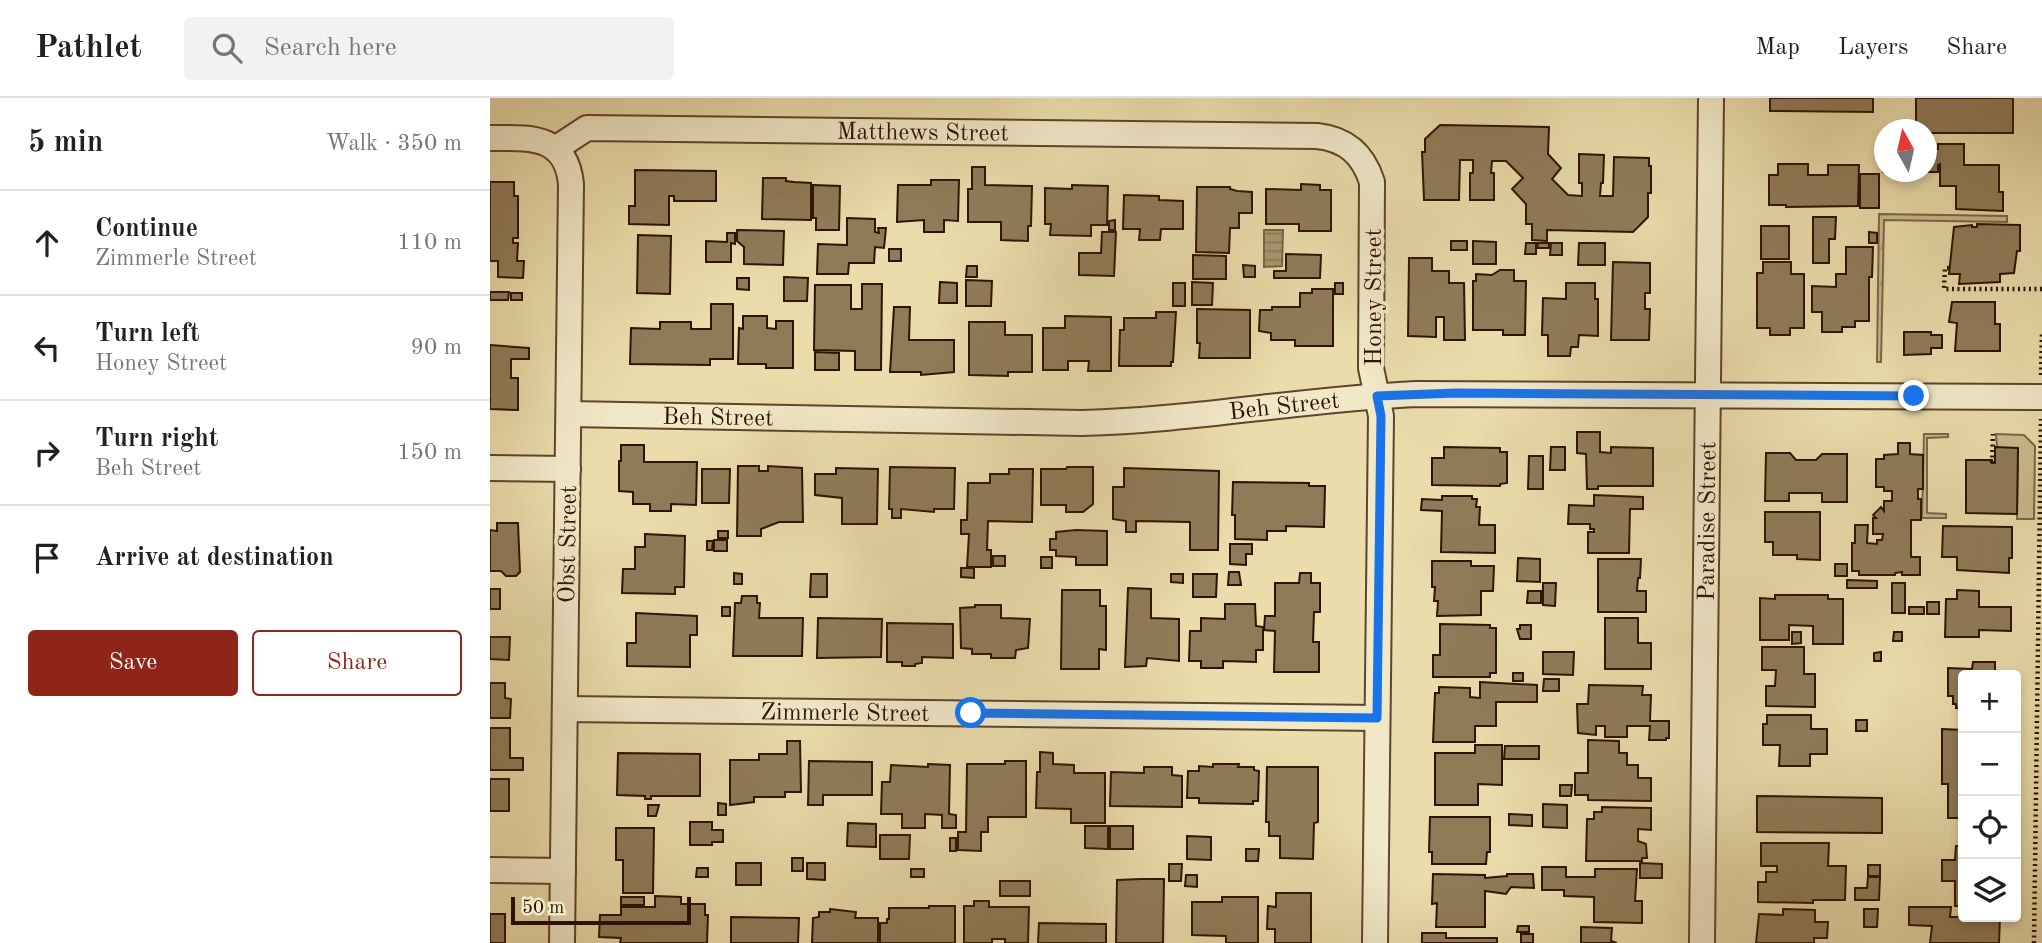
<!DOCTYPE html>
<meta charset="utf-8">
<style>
:root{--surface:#fff;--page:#f2f2f2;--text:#202124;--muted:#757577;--line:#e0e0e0;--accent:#8f2418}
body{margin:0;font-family:"Old Standard TT",serif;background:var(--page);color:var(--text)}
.controls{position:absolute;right:21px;bottom:21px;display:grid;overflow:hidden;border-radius:7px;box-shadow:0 4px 10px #0003}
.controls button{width:63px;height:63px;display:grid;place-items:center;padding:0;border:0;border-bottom:2px solid var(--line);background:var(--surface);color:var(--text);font:35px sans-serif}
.compass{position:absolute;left:1384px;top:21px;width:63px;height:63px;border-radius:50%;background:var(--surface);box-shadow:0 4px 10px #0003;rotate:352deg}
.scale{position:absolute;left:21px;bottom:18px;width:180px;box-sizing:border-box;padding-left:7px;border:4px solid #2f1201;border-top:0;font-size:19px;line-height:24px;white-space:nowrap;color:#2f1201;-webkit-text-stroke:5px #f1e8c8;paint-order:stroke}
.stop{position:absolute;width:21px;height:21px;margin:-16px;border:5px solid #1a73e8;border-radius:50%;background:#fff}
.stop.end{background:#1a73e8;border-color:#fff;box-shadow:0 2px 7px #0008}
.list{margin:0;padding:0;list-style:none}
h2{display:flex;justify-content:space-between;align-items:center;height:91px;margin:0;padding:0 28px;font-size:30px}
h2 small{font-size:23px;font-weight:400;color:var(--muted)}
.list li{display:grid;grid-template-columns:46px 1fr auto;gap:21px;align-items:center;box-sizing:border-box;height:105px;padding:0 28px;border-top:2px solid var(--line)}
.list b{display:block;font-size:26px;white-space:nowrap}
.list p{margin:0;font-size:23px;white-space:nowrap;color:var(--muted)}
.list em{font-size:23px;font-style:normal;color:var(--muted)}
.actions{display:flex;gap:14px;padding:21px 28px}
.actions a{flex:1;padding:16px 0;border:2px solid var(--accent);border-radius:7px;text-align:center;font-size:24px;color:var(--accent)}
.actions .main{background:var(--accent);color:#fff}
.icon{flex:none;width:38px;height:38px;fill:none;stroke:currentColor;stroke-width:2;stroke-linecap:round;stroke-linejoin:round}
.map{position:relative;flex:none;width:1552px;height:845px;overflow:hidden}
header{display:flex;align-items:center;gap:42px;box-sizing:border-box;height:98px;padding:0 35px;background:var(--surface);border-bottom:2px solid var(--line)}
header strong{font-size:33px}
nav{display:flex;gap:38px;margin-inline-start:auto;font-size:24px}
.search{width:490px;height:63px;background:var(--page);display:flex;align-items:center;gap:18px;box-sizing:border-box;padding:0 24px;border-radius:7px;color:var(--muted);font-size:26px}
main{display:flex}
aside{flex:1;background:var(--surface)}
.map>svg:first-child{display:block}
.forest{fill:url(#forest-firs);stroke:#7c6648;stroke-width:2}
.garden{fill:#caba8e;stroke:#7c6648;stroke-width:2}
.water{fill:url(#water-rules);stroke:#796244;stroke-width:2}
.building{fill:#907b59;stroke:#2f1201;stroke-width:2}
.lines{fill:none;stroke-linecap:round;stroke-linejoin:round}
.minor-casing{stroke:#5e442c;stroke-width:28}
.path{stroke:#2f1201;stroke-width:4.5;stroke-dasharray:2 3.5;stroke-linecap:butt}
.minor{stroke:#f1e8c8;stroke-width:24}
.route{stroke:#1a73e8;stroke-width:9}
.labels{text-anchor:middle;stroke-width:7;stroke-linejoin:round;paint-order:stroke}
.street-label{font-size:24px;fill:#2f1201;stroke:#f1e8c8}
</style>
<header>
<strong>Pathlet</strong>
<div class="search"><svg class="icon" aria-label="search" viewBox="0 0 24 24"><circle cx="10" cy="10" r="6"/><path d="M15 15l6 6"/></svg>Search here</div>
<nav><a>Map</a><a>Layers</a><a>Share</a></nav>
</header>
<main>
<aside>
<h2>5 min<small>Walk · 350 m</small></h2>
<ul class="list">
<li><svg class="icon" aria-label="ahead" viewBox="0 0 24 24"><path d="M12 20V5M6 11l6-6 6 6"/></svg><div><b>Continue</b><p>Zimmerle Street</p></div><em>110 m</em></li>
<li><svg class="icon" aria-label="left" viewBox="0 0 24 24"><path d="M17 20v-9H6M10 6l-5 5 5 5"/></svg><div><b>Turn left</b><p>Honey Street</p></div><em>90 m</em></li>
<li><svg class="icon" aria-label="right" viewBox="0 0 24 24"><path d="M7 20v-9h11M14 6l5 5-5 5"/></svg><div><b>Turn right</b><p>Beh Street</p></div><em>150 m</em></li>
<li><svg class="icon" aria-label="arrive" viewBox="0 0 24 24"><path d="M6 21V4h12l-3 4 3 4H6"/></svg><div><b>Arrive at destination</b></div></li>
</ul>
<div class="actions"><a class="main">Save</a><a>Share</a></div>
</aside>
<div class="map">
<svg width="1552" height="845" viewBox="0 0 1552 845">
<defs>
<pattern id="forest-firs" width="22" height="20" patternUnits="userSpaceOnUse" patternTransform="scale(1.75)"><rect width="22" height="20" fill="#caba8e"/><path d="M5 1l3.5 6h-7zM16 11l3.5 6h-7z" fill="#ae9f79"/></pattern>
<pattern id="water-rules" width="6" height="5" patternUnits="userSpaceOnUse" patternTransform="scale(1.75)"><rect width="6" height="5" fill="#aa9771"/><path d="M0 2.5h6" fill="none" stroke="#8b7a5a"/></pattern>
</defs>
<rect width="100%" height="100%" fill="#eadcab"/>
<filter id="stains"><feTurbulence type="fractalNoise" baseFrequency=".00286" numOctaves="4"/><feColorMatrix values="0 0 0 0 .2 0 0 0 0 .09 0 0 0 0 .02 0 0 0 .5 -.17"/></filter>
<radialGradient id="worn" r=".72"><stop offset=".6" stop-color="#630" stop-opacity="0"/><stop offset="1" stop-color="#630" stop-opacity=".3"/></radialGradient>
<polygon class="forest" points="1389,116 1517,118 1517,124 1394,122 1391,264 1387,264"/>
<g class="garden">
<polygon points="1434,336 1458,336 1458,339 1437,340 1437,415 1456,416 1456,420 1432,420"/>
<polygon points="1506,336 1534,337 1545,348 1544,421 1527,421 1528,350 1507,350"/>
</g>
<polygon class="water" points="774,132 793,132 792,168 774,169"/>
<g class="building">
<polygon points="1280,0 1383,0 1383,14 1280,13"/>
<polygon points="1426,0 1523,0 1523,35 1436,35 1436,32 1426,32"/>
<polygon points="950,27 1059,29 1058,56 1071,70 1062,81 1078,97 1092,98 1092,85 1089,85 1089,56 1114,57 1113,85 1111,85 1110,98 1123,98 1124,59 1159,60 1159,68 1161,68 1161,95 1158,95 1158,119 1143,134 1057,132 1057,143 1042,142 1042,126 1036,126 1036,106 1022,91 1033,80 1016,63 1002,63 1001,75 1004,75 1004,102 980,102 980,75 983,75 983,62 970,62 969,102 934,102 932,54 935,54 935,41"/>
<polygon points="1448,46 1474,46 1474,67 1509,67 1509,94 1513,94 1513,113 1466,111 1466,88 1450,88 1450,66 1448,67 1448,74 1393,74 1393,50 1394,74 1436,74 1436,51 1448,51"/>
<polygon points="1288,66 1318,66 1318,77 1338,77 1338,67 1369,67 1368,108 1296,109 1296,107 1279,107 1279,77 1288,77"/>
<polygon points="482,69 495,69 495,87 542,88 541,128 538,128 538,143 511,142 511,124 478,124 478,91 482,91"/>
<polygon points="145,72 226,73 226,103 184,103 184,98 179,98 179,127 139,126 139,108 145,108"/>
<rect x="1370" y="76" width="19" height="34"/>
<polygon points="273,80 296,80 296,83 304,84 321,85 321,122 272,121"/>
<polygon points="441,82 469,82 468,123 454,122 454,134 434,134 434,122 407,124 408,87 441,87"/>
<polygon points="0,84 24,84 24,98 28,98 28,140 23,140 23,145 28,145 27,163 34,163 33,180 8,179 8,163 0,163"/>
<polygon points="811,86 830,87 830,92 841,92 841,133 809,133 809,126 776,126 776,91 811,92"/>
<polygon points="323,87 350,88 349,132 326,132 326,120 323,120"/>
<polygon points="582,87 618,88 617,127 601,127 601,138 560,137 561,126 555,126 555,90 582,91"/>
<polygon points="707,89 740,89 740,91 747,93 762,94 762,115 749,115 749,130 740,130 739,155 706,154"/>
<polygon points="634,97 669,98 669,102 693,103 693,131 671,131 670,142 649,142 650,131 633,131"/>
<polygon points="1323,119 1346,119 1345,141 1339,141 1339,165 1323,165"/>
<polygon points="357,120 385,121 385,134 389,135 388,130 396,130 394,150 385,149 384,165 359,165 358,176 327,176 328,146 357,147"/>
<polygon points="625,122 625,132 619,132 619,123"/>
<polygon points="1487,126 1530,127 1530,153 1527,153 1524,175 1510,176 1510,184 1469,186 1470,176 1459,176 1464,129 1482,127 1482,129 1487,129"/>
<rect x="1271" y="128" width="28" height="33"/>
<polygon points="247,132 294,133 293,167 254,166 254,149 247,143"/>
<polygon points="612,134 626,134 624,178 589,177 589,155 611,155"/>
<polygon points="1379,134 1387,135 1387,145 1379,145"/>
<polygon points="237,135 245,135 245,146 241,145 241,164 216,164 216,143 237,144"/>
<polygon points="148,137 181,138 180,196 147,195"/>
<rect x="961" y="143" width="16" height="9"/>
<polygon points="983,143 1006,144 1006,166 983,166"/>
<polygon points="1036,145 1046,145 1046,156 1035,156"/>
<polygon points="1048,145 1059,145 1059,150 1047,150"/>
<polygon points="1061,145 1072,145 1072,157 1060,157"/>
<polygon points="1089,145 1115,145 1115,167 1088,167"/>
<polygon points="1356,149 1383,149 1382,179 1379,179 1379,223 1365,223 1365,229 1352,229 1352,234 1332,234 1332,214 1322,214 1322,188 1346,189 1346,176 1356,176"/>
<rect x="399" y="151" width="12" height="12"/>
<polygon points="796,156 831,157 830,180 784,180 784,173 796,173"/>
<polygon points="703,157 736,158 736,181 703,181"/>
<polygon points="919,160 942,160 942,173 959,173 959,185 974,185 975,242 954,242 954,219 946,219 946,239 918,238"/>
<polygon points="1123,164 1160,165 1160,195 1155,195 1155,211 1160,211 1159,242 1121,242"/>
<polygon points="1273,164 1301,164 1301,176 1314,176 1314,230 1300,230 1300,237 1280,237 1280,230 1267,230 1267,175 1273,175"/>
<polygon points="753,167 765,168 765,179 754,179"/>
<polygon points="477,168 487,168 487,179 476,179"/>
<polygon points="1010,172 1024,172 1024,183 1036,183 1035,237 1013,237 1013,232 983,232 983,183 986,183 986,176 1002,177"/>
<polygon points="294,179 318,180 317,203 294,203"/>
<polygon points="247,180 259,180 259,192 247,191"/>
<polygon points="476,182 502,183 501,208 476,208"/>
<polygon points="450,184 467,185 467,205 449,205"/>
<polygon points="702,184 723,185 722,207 702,207"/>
<rect x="683" y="185" width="12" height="23"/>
<rect x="845" y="185" width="8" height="11"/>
<polygon points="1076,185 1105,185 1105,201 1108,201 1108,238 1089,237 1088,249 1081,249 1080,258 1058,258 1058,237 1052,237 1053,200 1076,201"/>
<polygon points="372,186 392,186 391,272 365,272 365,253 324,252 325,187 361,187 361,211 372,211"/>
<polygon points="822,191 843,191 843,248 805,248 805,242 781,242 781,235 769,233 770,212 782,212 782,209 810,209 810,195 822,195"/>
<polygon points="0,194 19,194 18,202 0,202"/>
<rect x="21" y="195" width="11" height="7"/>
<polygon points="1462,204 1505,204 1505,226 1510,226 1510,253 1465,253 1467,225 1459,224"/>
<polygon points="221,206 243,206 243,261 220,261 220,267 140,266 141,230 170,231 170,224 201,224 201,231 221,231"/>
<polygon points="404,209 420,209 419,242 464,242 464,274 431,277 431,274 400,274"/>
<polygon points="707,211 760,212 760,260 709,260 710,245 707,245"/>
<polygon points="666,214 686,214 683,264 681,264 681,268 629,268 630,232 634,232 634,220 666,220"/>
<polygon points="253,218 277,218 277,230 286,231 286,223 303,223 303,270 276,270 276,266 248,266 249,230 253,231"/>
<polygon points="575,218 621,219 621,273 598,273 599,263 578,263 578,272 553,272 553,230 575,230"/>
<polygon points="479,224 515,224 515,237 542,237 542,274 518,274 518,278 479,277"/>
<polygon points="1414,234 1441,234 1441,237 1452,237 1452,250 1441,250 1441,256 1414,257"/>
<polygon points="0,247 39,250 39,261 21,261 21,280 28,280 28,312 0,311"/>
<polygon points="325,254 349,255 349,272 325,272"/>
<polygon points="1087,334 1110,334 1110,354 1121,355 1121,349 1163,350 1163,388 1108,388 1108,391 1097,391 1096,356 1087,355"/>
<polygon points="1408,345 1420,345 1420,356 1433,357 1433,391 1428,391 1428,401 1431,401 1431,422 1421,422 1421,459 1430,459 1430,477 1412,477 1412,474 1405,475 1405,477 1369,477 1369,473 1362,473 1362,445 1365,445 1365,427 1378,427 1377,445 1387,446 1387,442 1392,442 1393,436 1383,436 1383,420 1386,420 1383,417 1391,409 1394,413 1394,403 1402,403 1402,393 1394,393 1394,389 1386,389 1386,361 1394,361 1394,357 1408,356"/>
<polygon points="131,347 154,347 154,364 207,364 206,407 181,406 181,413 160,413 160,406 143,406 143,394 129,393 129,363 131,363"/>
<polygon points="954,349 1010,350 1010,354 1017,354 1017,385 1010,386 1010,388 942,387 942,360 954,360"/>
<polygon points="1061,349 1075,349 1075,372 1060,372"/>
<polygon points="1505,349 1528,350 1527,416 1476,415 1476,362 1502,362 1502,365 1505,365"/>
<polygon points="1276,355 1300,355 1306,362 1326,362 1332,356 1357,356 1357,404 1332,404 1332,395 1299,395 1299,403 1275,403"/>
<polygon points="1039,358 1053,358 1053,391 1038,391"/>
<polygon points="248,368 269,368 269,373 278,373 278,368 312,370 313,424 289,424 271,431 271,438 247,438"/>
<polygon points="400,369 465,370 464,411 444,411 444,414 411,411 411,420 402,420 402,411 399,411"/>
<polygon points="577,369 603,369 603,406 593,414 576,414 576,407 551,407 551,371 576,371"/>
<polygon points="346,370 388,371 387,426 352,426 352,400 325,397 325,376 346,376"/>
<polygon points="634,370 729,373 728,452 700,452 700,424 646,423 646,434 636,434 636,423 623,421 623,389 634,389"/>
<polygon points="212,371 240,371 239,405 212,405"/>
<polygon points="519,371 543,371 542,424 498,423 497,452 501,452 501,469 477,469 479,436 471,436 471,422 477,422 478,385 500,385 500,376 519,376"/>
<polygon points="743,384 819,385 819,388 835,388 834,429 796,428 796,433 777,433 777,442 745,441 745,417 742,417"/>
<polygon points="1104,397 1153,399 1153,411 1140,411 1139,455 1098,455 1098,434 1104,434 1104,431 1100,431 1100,426 1078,426 1079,407 1104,408"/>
<polygon points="952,398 982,398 982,401 987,401 986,409 990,409 989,427 1005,427 1005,455 951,454 952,413 931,412 932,401 952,402"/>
<polygon points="1275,414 1330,414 1330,462 1307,461 1307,457 1283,457 1283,444 1275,444"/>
<polygon points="7,425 28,425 30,474 26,478 16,478 11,473 0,473 0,432 7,433"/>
<polygon points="1453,428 1522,429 1522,460 1519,460 1519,475 1467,472 1467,459 1452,459"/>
<polygon points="586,432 617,433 617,467 586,467 586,459 566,458 566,452 560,452 560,441 566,441 566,434"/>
<rect x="228" y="433" width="10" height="7"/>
<polygon points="155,436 195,438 194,489 185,489 185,496 132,495 133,471 145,471 145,449 155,449"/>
<rect x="224" y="442" width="13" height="11"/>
<polygon points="217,443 223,443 222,452 217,452"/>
<polygon points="740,446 762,446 762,456 756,456 756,467 740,466"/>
<rect x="503" y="458" width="12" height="10"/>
<rect x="551" y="459" width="11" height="11"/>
<polygon points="1028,460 1050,461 1050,484 1027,483"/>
<polygon points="1108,461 1151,461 1150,480 1148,480 1147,493 1156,493 1156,514 1108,514"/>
<polygon points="942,463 981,463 981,468 1004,468 1003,493 991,493 991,517 947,518 948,503 944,503 945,489 942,489"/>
<rect x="1345" y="466" width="12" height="12"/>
<polygon points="471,470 484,470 484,480 471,479"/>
<polygon points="739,474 749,474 751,487 738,487"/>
<polygon points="244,475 252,476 252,486 244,486"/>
<polygon points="810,475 821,475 821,485 830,485 830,514 824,514 823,544 829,544 829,574 784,574 785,533 774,532 775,518 785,518 785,485 809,485"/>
<polygon points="321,476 337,476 337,499 320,499"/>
<polygon points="681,476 693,476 693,485 681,484"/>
<polygon points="703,476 727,476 726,499 703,499"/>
<polygon points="1357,482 1387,483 1387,490 1357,490"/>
<polygon points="1053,485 1066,485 1065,508 1053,507"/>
<rect x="1402" y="485" width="13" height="30"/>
<polygon points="638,490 661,491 661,520 689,521 689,563 657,560 656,568 635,569"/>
<rect x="0" y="491" width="10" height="20"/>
<polygon points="572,492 610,492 610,508 616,508 616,552 609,551 609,571 571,571"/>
<polygon points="1467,492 1489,493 1489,509 1521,509 1521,533 1489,532 1489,539 1455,539 1456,501 1467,501"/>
<polygon points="1038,493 1051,493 1051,505 1037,505"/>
<polygon points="1285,497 1338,497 1338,501 1353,501 1353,546 1323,546 1323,528 1299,527 1299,542 1270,542 1270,500 1285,501"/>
<polygon points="252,498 267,498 267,505 270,505 269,520 313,520 312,558 243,558 245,505 251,505"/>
<rect x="1437" y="504" width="12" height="12"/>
<polygon points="735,506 765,506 766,528 773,529 773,552 766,552 766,564 733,563 733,570 711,570 711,563 699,563 700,533 711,533 711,520 735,521"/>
<polygon points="485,507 511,507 511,520 540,521 538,550 526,552 525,560 501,560 501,556 482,556 482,551 471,550 470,510 485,509"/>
<rect x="232" y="509" width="8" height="9"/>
<rect x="1419" y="509" width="15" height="7"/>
<polygon points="146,515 207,518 207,537 200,537 200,569 137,568 137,545 146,545"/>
<polygon points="328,520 392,521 391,559 327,560"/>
<polygon points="1115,520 1148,520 1148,545 1161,545 1161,571 1115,571"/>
<polygon points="397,525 463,526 463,560 432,559 432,565 425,566 425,568 412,568 412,564 397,564"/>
<polygon points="950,526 1000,527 1000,530 1006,530 1006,575 1000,575 1000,579 943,579 943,557 950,557"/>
<polygon points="1030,527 1041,527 1041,541 1030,541 1027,531 1030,531"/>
<polygon points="1302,534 1311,534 1311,545 1302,546"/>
<polygon points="1404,534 1412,534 1412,543 1403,543"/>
<polygon points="0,539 20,539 19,562 0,561"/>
<polygon points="1272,549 1314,549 1314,576 1325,576 1325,609 1276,608 1276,588 1285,588 1286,572 1272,572"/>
<polygon points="1053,554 1084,554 1083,577 1053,576"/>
<polygon points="1391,554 1391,563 1384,563 1384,555"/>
<polygon points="1483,564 1505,564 1505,575 1512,577 1473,577 1473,610 1466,610 1466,606 1463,606 1463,598 1458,598 1458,570 1482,571"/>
<rect x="1023" y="575" width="10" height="8"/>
<polygon points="1054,581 1069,581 1069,593 1053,593"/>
<polygon points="990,584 1047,587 1047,604 1006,604 1006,628 985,628 985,644 943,644 945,595 949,595 949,589 980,590 980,599 990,600"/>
<polygon points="0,585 15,585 15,600 21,601 20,620 0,620"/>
<polygon points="1099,587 1153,588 1152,597 1161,597 1160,623 1179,623 1179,640 1176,640 1176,642 1159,642 1160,628 1137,628 1137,639 1115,639 1115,628 1106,628 1106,637 1088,635 1087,606 1098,606"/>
<polygon points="1277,617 1321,617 1321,631 1337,631 1337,656 1320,656 1320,668 1289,668 1290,647 1273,647 1273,626 1277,626"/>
<rect x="1366" y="622" width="11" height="11"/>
<polygon points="0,630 20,630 20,660 33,660 33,672 0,672"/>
<polygon points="1452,631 1473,632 1473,720 1458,720 1458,686 1452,686"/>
<polygon points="1098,642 1129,643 1129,655 1137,655 1137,667 1148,667 1148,680 1161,680 1161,703 1098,702 1098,697 1085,697 1085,675 1098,675"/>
<polygon points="297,643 310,643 311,694 295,694 295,699 264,699 264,704 240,707 240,662 269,662 269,656 297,656"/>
<polygon points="985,647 1012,647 1012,687 988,686 988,707 945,707 945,655 985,655"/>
<polygon points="1015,648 1049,648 1049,661 1014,661"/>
<polygon points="550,654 563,655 563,666 584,667 584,675 615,675 615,725 581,725 581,711 546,710 547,674 550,674"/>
<polygon points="128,655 210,656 210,698 161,698 161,701 155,701 155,698 127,697"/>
<polygon points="319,663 382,664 382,697 333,697 333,707 318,707"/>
<polygon points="515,663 536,663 536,719 498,719 498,734 491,734 491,753 468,752 468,734 476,734 477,666 515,666"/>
<polygon points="438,666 460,667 459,716 466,717 466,730 452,730 452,717 435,716 435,730 412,730 412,716 391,716 392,684 400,684 401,667 438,669"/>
<polygon points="723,666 749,666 748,669 764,669 764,672 769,673 768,703 763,703 763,706 709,705 709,700 697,700 698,673 709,673 709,668 723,669"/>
<polygon points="654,669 682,669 682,677 692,678 692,709 620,708 621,674 654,675"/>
<polygon points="777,669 828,669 828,724 824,725 823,761 790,760 790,738 779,738 779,724 776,724"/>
<rect x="0" y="681" width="19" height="32"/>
<polygon points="1070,687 1082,687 1081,698 1070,698"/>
<polygon points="1267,698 1392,700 1392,735 1267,734"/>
<polygon points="228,705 236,706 236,717 228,717"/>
<polygon points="1053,706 1077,707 1077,730 1053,729"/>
<polygon points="158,707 169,707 166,718 158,718"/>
<polygon points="1112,709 1161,710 1161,732 1148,731 1148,743 1156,746 1157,760 1152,760 1152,763 1096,763 1097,721 1104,721 1104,714 1112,714"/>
<polygon points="1019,716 1042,717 1042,728 1019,727"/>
<polygon points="940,719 1000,719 1000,754 997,754 996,766 942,766 942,754 939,754"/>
<polygon points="200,724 222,724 222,732 233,732 233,744 222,744 222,747 200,747"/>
<polygon points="358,725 386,726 386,749 357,748"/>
<polygon points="595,728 618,728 618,751 595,750"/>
<rect x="620" y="728" width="23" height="23"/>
<polygon points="126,730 164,730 163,795 133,795 133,762 126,762"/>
<polygon points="390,737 420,737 419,761 390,761"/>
<polygon points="697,738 721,739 721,762 697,761"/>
<rect x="460" y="740" width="6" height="13"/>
<polygon points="1271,745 1339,745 1338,768 1356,768 1355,802 1323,802 1323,805 1268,804 1268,784 1276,784 1276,774 1287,774 1287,768 1271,768"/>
<polygon points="1466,748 1473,748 1473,808 1465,808 1465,783 1452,783 1452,762 1465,762"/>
<polygon points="756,751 769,751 768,763 756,763"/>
<rect x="302" y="760" width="11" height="13"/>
<rect x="246" y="765" width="25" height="22"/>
<polygon points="317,765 335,765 335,782 317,781"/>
<polygon points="1150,765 1172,766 1172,780 1150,780"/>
<polygon points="679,766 692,766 691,783 679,783"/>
<rect x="1378" y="767" width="12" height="11"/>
<polygon points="1052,769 1076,769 1076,779 1105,779 1105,771 1147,771 1145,803 1152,803 1152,825 1104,824 1104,799 1074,798 1074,792 1052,792"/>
<polygon points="207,770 218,770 218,779 206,779"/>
<rect x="421" y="771" width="13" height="8"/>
<polygon points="943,776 995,777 995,780 1017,778 1017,776 1043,776 1044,790 1021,789 1016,796 995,793 995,829 946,829 947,805 942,806"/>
<polygon points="696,777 707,777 707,789 695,788"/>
<polygon points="1378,779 1390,779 1389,802 1365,802 1365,790 1377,790"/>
<polygon points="651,781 674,781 673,845 626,845 627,782"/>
<rect x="510" y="783" width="30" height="15"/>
<polygon points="786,795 821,795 821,845 785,845 785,831 777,831 778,808 786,809"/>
<polygon points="165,798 191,799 191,806 215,806 215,817 218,817 217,845 130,845 131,840 109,839 110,817 131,817 131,809 165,809"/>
<rect x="131" y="799" width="23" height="8"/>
<polygon points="732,799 768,799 768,845 736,845 736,838 702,837 702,804 732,804"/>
<polygon points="484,803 499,803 499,809 539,809 538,845 515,845 515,841 502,841 502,845 474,845 474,808 484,808"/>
<polygon points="439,808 465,808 465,845 390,845 390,825 397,825 397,821 399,821 399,810 439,810"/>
<polygon points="1419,809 1461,809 1460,819 1510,819 1509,845 1440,845 1442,828 1419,827"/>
<polygon points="340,811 366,814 365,820 388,820 388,845 322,845 323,820 329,819 329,814 340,814"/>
<polygon points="1293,811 1325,812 1325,824 1338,824 1337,840 1324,840 1324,845 1266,845 1269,816 1293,817"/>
<polygon points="1374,811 1388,811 1387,829 1374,829"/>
<rect x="0" y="816" width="15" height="29"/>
<polygon points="241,819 309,820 308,845 241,845"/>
<polygon points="549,825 616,826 616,845 548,845"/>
<polygon points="1028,828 1039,828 1039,834 1027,834"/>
<polygon points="1091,829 1122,830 1121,843 1127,845 1091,845"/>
<polygon points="932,835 956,835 956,840 1007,840 1007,845 932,845"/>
<rect x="1031" y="836" width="12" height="9"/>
</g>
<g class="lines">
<defs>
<g id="minor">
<path d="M 0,40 C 39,40 76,36 81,86 L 72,845"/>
<path id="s1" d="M 65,51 L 97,30 L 827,38 C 856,41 873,56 882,84 L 881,270 L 891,318 L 885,845"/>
<path id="s2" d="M 79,316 L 592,325 C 704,322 814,301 926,296 L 1552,299"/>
<polyline points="0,370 78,371"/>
<path id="s3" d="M 75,611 L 887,620"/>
<polyline points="0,772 73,773"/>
<path id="s4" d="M 1212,845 L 1221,0"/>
</g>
</defs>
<use href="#minor" class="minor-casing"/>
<g class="path">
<polyline points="1459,170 1455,170 1454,191 1552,191"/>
<polyline points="1551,277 1552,234"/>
<polyline points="1502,365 1503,336"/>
<polyline points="1544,845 1551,321"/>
</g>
<use href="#minor" class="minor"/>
</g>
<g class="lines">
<polyline class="route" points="481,615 887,620 891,318 887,298 966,295 1424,298"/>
</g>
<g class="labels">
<g class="street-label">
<text dy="8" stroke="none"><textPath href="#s1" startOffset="374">Matthews Street</textPath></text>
<text transform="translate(883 199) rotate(-90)" y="8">Honey Street</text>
<text dy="8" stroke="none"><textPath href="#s2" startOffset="716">Beh Street</textPath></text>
<text dy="8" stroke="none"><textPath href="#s2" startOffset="149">Beh Street</textPath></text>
<text dy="8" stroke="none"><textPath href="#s4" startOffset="422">Paradise Street</textPath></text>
<text transform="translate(77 446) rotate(-89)" y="8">Obst Street</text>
<text dy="8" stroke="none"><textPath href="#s3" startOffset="280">Zimmerle Street</textPath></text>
</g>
</g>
<rect width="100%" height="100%" filter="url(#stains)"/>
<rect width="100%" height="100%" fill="url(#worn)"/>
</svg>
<div class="controls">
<button>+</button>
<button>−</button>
<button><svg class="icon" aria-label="locate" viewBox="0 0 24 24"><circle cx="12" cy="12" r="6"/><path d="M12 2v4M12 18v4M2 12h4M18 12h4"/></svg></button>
<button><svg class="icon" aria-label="layers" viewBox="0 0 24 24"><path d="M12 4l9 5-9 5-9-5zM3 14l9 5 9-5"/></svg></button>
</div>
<svg class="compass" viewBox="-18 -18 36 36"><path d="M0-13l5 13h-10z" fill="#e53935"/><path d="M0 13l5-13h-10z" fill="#757577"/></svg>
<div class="scale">50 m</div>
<div class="stop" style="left:481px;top:615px"></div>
<div class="stop end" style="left:1424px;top:298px"></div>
</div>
</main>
